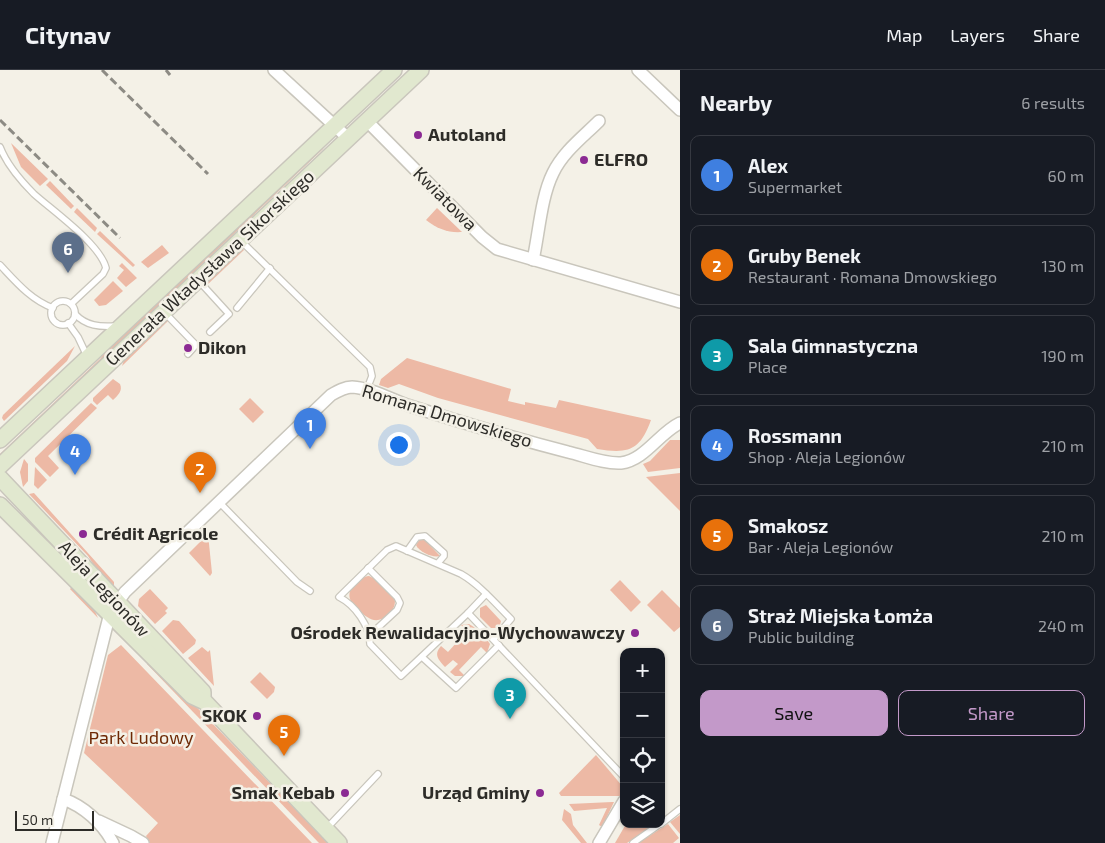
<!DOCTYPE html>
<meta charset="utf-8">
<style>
:root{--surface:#171b24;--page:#242831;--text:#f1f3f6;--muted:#9ea1a6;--line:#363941;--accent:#c399c9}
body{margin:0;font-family:"Exo 2",sans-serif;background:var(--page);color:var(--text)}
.controls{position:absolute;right:15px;bottom:15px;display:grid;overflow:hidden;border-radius:10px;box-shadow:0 1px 4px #0004}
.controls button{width:45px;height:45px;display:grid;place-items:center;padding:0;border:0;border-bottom:1px solid var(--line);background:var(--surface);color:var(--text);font:25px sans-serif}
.scale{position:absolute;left:15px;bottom:12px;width:79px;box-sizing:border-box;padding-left:5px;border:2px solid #2d2c28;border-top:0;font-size:14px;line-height:18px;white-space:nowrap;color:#2d2c28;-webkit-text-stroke:4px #f4f1e7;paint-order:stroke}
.you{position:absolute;left:398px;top:374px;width:18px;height:18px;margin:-12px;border:4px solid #fff;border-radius:50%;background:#1a73e8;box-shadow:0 0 0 8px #1a73e833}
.badge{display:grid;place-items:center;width:32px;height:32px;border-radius:50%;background:var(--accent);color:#fff;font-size:16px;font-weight:700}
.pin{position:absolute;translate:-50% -41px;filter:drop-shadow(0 1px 2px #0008)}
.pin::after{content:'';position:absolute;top:26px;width:18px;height:15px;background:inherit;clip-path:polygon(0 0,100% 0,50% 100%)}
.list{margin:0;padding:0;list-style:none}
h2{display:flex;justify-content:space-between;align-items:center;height:65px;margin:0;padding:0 20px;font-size:21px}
h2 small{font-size:16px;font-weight:400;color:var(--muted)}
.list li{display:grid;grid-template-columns:32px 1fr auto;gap:15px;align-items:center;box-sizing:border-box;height:80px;margin:0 10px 10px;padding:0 10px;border:1px solid var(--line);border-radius:10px}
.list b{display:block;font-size:19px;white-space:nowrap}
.list p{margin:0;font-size:16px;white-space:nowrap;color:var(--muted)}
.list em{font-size:16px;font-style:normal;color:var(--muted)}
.actions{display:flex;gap:10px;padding:15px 20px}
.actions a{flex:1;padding:11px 0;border:1px solid var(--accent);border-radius:10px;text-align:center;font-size:18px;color:var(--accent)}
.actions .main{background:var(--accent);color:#111}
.icon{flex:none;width:28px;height:28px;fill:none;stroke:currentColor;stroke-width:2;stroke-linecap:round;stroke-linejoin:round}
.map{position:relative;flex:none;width:680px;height:773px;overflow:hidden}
header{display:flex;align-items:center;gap:30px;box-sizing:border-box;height:70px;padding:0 25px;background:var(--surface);border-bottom:1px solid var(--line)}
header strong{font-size:24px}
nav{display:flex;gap:28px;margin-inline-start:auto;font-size:18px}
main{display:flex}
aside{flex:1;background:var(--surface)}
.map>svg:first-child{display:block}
.green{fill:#edb9a5}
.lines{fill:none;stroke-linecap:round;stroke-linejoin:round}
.service-casing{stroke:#c9c6bc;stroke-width:8}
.minor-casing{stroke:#c9c6bc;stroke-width:14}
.secondary-casing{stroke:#c9c6bc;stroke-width:18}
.service{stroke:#fff;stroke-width:5.5}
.minor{stroke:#fff;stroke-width:11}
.secondary{stroke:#e1e8cf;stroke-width:15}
.rail{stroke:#8d8b84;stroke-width:3;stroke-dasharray:8 4;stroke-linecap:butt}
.poi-dot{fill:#8b2a93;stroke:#f4f1e7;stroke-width:2}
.labels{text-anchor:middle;stroke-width:5;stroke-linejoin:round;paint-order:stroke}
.poi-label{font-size:18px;font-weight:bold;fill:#2d2c28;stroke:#f4f1e7;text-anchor:start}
.street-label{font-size:18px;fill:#2d2c28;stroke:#f4f1e7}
.park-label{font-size:18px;fill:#6e2905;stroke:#f4f1e7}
</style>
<header>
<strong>Citynav</strong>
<nav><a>Map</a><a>Layers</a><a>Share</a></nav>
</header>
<main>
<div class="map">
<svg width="680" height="773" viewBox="0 0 680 773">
<rect width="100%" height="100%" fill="#f4f1e7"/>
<g class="green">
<polygon points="11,73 48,109 40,116 21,97"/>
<polygon points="324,76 323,79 201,195 168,229 162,223"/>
<polygon points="50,111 74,136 71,139 46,115"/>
<polygon points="77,138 97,158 95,162 74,142"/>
<path d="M 437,138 L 462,162 C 449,163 437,159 426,150 Z"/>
<polygon points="100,161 135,195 133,197 97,164"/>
<polygon points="162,175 169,183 148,198 141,192"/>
<polygon points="241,177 244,180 207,215 205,213"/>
<polygon points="122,193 137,208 126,217 117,208 124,200 119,196"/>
<polygon points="113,211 123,221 106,235 99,236 94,230"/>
<polygon points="157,228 163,234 0,388 0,384 100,289 122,261"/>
<polygon points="165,248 168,251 122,296 124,290"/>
<polygon points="75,276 67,291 4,351 2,348 3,345"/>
<path d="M 407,288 L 511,319 L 508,331 L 525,335 L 525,332 L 556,338 L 559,330 L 651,350 C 640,381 628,384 597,379 L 588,369 L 438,328 L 399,314 L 388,318 L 379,315 L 381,309 Z"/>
<path d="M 113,309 L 120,314 C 123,321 118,325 113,330 L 108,325 L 97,335 L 93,331 L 93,328 Z"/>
<polygon points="250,328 264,342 253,353 239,339"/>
<polygon points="91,333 97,338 48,386 59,398 50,407 35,392 35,388"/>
<polygon points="670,370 680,370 680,398 648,402 643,394 650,391"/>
<polygon points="24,389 28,394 28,411 23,417 20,402"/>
<polygon points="35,397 47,410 38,419 34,415"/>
<polygon points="680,403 680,441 646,407"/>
<polygon points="34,423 114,512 114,516 104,511 88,486 29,424"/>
<polygon points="208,464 212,503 210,506 189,483"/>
<path d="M 420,469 L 424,469 L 440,486 C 433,488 419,482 416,475 Z"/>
<path d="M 369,506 L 373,508 L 395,530 C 395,537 393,539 389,544 C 377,555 369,550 359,540 C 357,537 353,534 351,531 C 345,520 358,507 369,506 Z"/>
<polygon points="620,510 641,532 631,542 610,520"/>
<polygon points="72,517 93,537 98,548 70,519"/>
<polygon points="150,519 168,538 165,541 167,543 155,554 138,536 139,529"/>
<polygon points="662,520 680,538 680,557 674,562 647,535"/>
<polygon points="486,535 501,551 500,555 496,558 491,558 480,547 480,538"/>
<polygon points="173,550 179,551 196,570 195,574 183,584 162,561"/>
<path d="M 469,554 C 478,559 484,565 490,574 L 487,583 L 481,577 L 459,600 L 465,606 L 455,606 L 450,602 L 458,594 L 453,590 L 445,597 C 439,590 433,585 441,576 L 448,582 L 467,561 L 461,555 Z"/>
<polygon points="121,575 312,773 150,773 146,766 158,753 84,683 108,585"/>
<polygon points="202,577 208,582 210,580 214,616 188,588"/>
<polygon points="151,590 328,773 319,773 147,594"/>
<polygon points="260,602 275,617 274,622 267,629 250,612"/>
<polygon points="596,685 623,717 620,726 561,726 559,723"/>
<polygon points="612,732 614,732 602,757 599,755 607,738 574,741 569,734"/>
<polygon points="564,739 571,744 573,755 587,773 581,773 562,750"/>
<polygon points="680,745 680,764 670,752"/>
<polygon points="626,754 652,754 649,759 627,773 615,773"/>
<polygon points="668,754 679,768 673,773 638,773"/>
</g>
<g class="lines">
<defs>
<g id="service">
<path d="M 0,77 C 7,95 20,110 34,124 C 53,141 100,174 106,198 L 103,204 L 71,234"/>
<polyline points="240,170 370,297 372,306 367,319"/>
<path d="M 0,195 C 16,212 31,230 53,238"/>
<polyline points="198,210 229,244 210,262"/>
<circle cx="63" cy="243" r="12"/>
<polyline points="237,238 270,198"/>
<polyline points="164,242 196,275 188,284"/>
<path d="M 75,244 C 86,256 100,257 115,256"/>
<polyline points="68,253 78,267 87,286"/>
<polyline points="220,433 297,512 310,521"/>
<polyline points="407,481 417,467 425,466 444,483 444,486 438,493"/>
<polyline points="368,498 397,527 400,533 397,540 370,565"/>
<polyline points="468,543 486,524"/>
<path d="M 494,569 L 511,549 C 495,533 480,515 461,504 L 396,476 L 387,480 L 339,527 C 355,535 370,556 370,574 L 401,606 L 468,543 L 624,707"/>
<polyline points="422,587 456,618 499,575"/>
<polyline points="661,754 680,739"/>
<polyline points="327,758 378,704"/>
<polyline points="633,773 660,754"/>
</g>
<g id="minor">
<polyline points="274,0 349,69"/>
<polyline points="638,0 680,40"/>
<polyline points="367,51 482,167 497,179 680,232"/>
<path d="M 533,190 C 539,163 541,127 553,103 C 563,82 583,67 599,51"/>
<path d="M 63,729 C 84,736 103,754 113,773"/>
<polyline points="99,751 131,766 143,773"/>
<path d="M 52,773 L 110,543 L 125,522 L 331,325 C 338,321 345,317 352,317 C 371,318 390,329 407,335 C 460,352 514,368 568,382 C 585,386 604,394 621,393 C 645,390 659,363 680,353"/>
<polyline points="599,773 624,731"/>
</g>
<g id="secondary">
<polyline points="0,370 394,0"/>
<polyline points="0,396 421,0"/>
<polyline points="0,408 203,622 203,626"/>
<polyline points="0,435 192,626 205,632 339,773"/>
</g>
</defs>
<use href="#service" class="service-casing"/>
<use href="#minor" class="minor-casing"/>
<use href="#secondary" class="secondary-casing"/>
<use href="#service" class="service"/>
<use href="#minor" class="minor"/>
<use href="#secondary" class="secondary"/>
<g class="rail">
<polyline points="102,0 208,104"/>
<polyline points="166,0 170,5"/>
<polyline points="0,50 120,168"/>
</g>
</g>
<g class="poi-dot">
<circle cx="418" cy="65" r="5"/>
<circle cx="584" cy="90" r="5"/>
<circle cx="188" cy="278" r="5"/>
<circle cx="83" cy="464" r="5"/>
<circle cx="635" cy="563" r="5"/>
<circle cx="257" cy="646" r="5"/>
<circle cx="345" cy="723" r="5"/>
<circle cx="540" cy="723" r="5"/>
</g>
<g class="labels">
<g class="poi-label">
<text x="428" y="71">Autoland</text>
<text x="594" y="96">ELFRO</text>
<text x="198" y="284">Dikon</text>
<text x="93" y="470">Crédit Agricole</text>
<text x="625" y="569" text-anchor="end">Ośrodek Rewalidacyjno-Wychowawczy</text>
<text x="247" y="652" text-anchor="end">SKOK</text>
<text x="335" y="729" text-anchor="end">Smak Kebab</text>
<text x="530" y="729" text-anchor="end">Urząd Gminy</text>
</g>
<g class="street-label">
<text transform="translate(445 129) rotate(45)" y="6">Kwiatowa</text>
<text transform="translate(210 198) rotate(-43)" y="6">Generała Władysława Sikorskiego</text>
<text transform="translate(447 346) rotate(17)" y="6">Romana Dmowskiego</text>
<text transform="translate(104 519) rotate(47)" y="6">Aleja Legionów</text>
</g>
<g class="park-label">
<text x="141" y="674">Park Ludowy</text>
</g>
</g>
</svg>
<div class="controls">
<button>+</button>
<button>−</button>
<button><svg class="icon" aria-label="locate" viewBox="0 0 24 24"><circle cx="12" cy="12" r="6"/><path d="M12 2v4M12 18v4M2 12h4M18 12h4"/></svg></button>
<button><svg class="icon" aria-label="layers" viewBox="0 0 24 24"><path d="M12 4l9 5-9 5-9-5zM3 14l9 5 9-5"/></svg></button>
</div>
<div class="scale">50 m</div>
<div class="you"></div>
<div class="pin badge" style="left:310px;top:379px;background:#3f7fe0">1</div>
<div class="pin badge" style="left:200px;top:423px;background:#e8710a">2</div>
<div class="pin badge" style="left:510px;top:649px;background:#0f9aa8">3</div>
<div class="pin badge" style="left:75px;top:405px;background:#3f7fe0">4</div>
<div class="pin badge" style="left:284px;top:686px;background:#e8710a">5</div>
<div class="pin badge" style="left:68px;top:203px;background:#5c6f8a">6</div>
</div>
<aside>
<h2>Nearby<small>6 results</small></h2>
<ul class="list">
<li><span class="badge" style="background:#3f7fe0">1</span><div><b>Alex</b><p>Supermarket</p></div><em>60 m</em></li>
<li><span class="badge" style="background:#e8710a">2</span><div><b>Gruby Benek</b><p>Restaurant · Romana Dmowskiego</p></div><em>130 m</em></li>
<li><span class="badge" style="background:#0f9aa8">3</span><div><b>Sala Gimnastyczna</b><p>Place</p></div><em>190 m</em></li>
<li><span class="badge" style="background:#3f7fe0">4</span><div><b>Rossmann</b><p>Shop · Aleja Legionów</p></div><em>210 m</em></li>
<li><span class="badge" style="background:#e8710a">5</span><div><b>Smakosz</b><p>Bar · Aleja Legionów</p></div><em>210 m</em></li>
<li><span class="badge" style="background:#5c6f8a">6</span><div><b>Straż Miejska Łomża</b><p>Public building</p></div><em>240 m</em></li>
</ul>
<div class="actions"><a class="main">Save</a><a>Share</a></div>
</aside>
</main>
